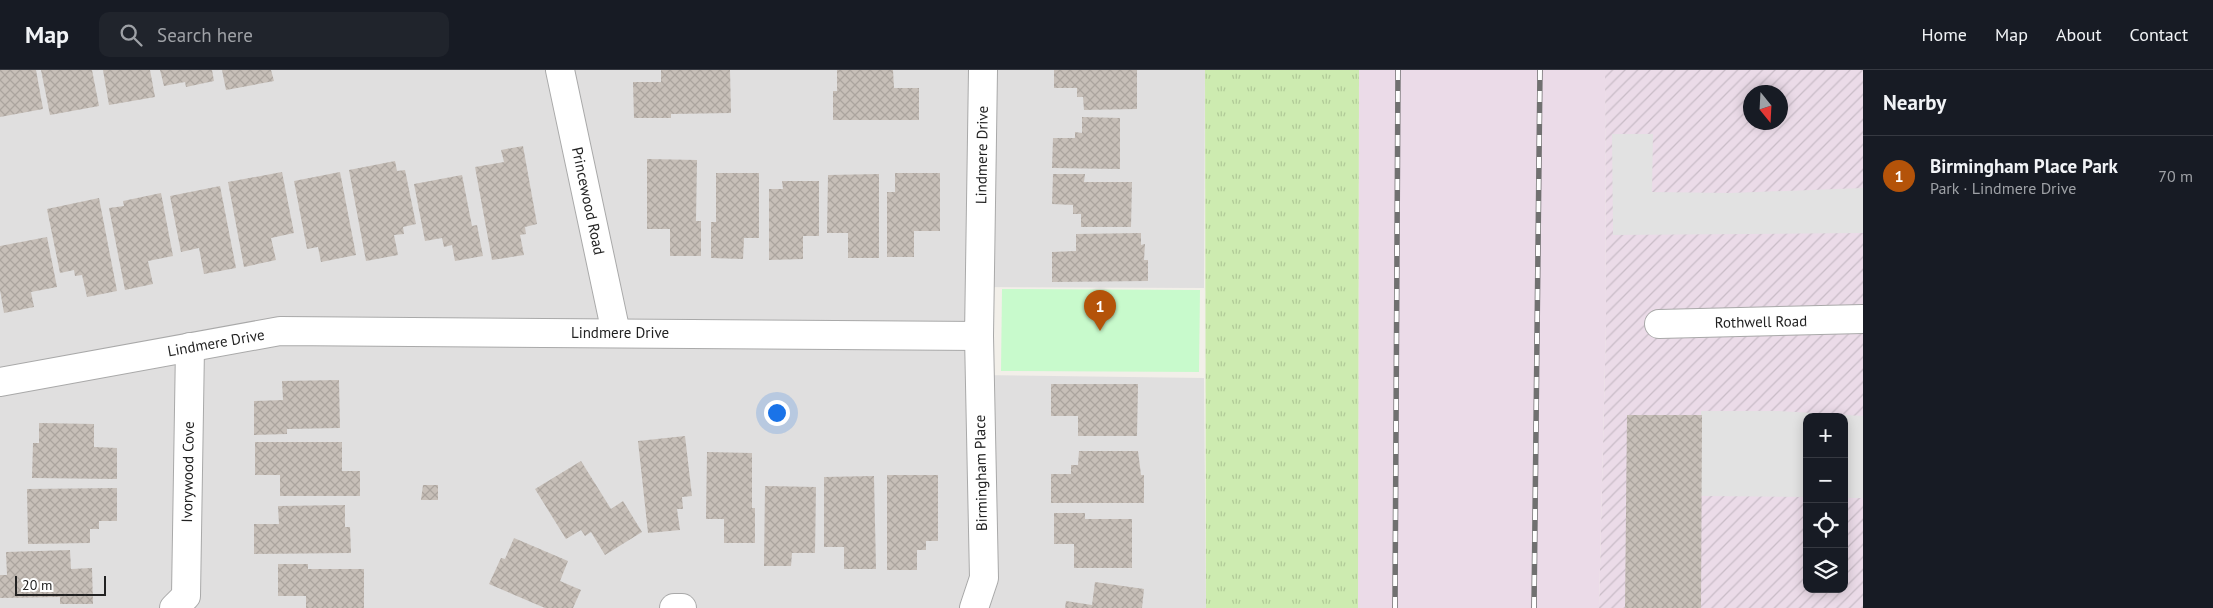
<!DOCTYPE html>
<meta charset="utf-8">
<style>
:root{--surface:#171b24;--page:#20242c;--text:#f1f3f6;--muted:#9ea1a6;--line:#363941;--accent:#b45309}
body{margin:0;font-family:"PT Sans",sans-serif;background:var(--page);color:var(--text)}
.controls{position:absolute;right:15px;bottom:15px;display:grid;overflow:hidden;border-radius:10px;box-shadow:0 2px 12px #0003}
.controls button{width:45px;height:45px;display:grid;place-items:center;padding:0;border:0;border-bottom:1px solid var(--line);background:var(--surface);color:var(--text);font:25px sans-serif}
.compass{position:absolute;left:1743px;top:15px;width:45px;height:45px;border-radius:50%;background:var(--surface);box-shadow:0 2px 12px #0003;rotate:162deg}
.scale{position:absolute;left:15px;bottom:12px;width:91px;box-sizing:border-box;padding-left:5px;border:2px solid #222;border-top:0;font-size:14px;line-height:18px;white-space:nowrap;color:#222;-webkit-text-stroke:4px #fff;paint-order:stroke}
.you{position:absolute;left:776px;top:342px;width:18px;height:18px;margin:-12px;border:4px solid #fff;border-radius:50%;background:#1a73e8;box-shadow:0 0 0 8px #1a73e833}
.badge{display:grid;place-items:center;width:32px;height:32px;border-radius:50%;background:var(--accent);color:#fff;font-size:16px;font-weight:700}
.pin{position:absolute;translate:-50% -41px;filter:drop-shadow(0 1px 2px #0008)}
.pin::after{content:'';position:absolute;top:26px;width:18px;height:15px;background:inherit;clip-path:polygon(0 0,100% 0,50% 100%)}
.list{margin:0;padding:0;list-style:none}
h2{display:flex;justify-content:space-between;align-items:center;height:65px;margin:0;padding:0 20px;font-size:21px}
h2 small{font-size:16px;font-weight:400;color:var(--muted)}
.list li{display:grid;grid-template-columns:32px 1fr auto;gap:15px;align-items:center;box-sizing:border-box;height:80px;padding:0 20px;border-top:1px solid var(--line)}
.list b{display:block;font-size:19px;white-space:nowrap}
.list p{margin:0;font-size:16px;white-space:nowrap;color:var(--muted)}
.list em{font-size:16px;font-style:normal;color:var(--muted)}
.icon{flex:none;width:28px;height:28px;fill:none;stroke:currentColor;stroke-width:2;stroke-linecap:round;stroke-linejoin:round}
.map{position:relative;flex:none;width:1863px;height:538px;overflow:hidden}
header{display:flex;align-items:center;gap:30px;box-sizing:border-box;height:70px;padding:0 25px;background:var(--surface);border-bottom:1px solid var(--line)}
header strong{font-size:24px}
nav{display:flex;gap:28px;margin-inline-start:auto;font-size:18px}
.search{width:350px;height:45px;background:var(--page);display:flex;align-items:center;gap:12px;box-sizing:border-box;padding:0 18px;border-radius:10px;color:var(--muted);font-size:19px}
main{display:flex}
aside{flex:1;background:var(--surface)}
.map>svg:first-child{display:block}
.residential{fill:#e0dfdf}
.industrial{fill:url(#industrial-furrows);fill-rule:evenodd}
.railway{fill:#ebdbe8}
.grass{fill:url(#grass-tufts)}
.park{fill:#c8facc}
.parking{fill:#e2e2e2}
.building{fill:url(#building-cross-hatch)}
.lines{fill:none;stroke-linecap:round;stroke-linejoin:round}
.minor-casing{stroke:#a9a9a9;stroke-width:30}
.minor{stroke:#fff;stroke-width:28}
.rail-casing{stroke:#707070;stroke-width:5.5}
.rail{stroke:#fff;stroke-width:4;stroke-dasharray:11;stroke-linecap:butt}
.labels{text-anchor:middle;stroke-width:5;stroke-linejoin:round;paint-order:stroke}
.street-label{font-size:15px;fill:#222;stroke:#fff}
</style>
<header>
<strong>Map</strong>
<div class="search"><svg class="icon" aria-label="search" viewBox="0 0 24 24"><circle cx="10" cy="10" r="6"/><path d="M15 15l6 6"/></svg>Search here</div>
<nav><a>Home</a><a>Map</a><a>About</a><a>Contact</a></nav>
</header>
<main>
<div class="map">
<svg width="1863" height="538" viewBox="0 0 1863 538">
<defs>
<pattern id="industrial-furrows" width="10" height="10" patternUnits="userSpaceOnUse" patternTransform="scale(1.25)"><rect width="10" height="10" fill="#ebdbe8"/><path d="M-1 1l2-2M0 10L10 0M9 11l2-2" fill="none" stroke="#c9bcc7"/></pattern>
<pattern id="grass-tufts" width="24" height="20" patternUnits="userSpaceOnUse" patternTransform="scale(1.25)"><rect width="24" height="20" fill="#cdebb0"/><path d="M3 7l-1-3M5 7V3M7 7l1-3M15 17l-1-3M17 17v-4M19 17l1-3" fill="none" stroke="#b0c997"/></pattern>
<pattern id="building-cross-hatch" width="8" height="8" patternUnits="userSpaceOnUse" patternTransform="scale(1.25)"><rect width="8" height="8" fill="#c7bfb8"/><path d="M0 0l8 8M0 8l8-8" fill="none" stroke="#aba49e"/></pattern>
</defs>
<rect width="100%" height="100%" fill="#f2efe9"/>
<polygon class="residential" points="0,0 1205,0 1204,218 980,217 976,270 979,305 1204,308 1206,538 0,538"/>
<path class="industrial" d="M 1605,0 L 1863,0 L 1863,538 L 1599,538 L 1606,253 ZM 1750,22 L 1780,22 L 1780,52 L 1750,52 ZM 1807,347 L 1844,347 L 1844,519 L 1807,519 Z"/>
<polygon class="railway" points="1359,0 1605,0 1606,253 1599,538 1358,538"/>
<polygon class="grass" points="1205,0 1359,0 1358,538 1206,538"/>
<polygon class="park" points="1002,219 1200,220 1199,302 1001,301"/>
<g class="parking">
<polygon points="1612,64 1653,64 1652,122 1730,123 1863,118 1863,163 1613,165"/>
<polygon points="1701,341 1779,341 1863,346 1863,428 1844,428 1844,347 1807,347 1807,427 1701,426"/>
</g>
<g class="building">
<polygon points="0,0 36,0 43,39 0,47"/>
<polygon points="41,0 92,0 99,36 50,45"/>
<polygon points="103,0 150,0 155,27 109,35"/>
<polygon points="160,0 212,0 214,11 186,17 185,12 164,16"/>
<polygon points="222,0 271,0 274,11 226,20"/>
<polygon points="661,0 730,0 731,43 671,44 671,48 634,48 633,12 661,12"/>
<polygon points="837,0 893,0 894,18 919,18 919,50 833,50 833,21 837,21"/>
<polygon points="1054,0 1137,0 1137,39 1084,40 1083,27 1077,27 1077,18 1054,18"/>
<polygon points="1082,47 1120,48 1120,99 1052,98 1053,68 1075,68 1075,62 1082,63"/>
<polygon points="523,76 537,154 525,157 526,164 520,165 524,185 492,190 475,97 504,92 501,80"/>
<polygon points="647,89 697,90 696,151 701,151 701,186 670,186 670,159 647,159"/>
<polygon points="395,91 397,101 405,100 416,154 403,157 404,164 394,165 398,185 366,191 349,100"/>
<polygon points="282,102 294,163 271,168 276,190 244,197 228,112"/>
<polygon points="340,102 356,185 321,192 318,177 307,179 294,111"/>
<polygon points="716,103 759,103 759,168 744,168 743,189 711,188 711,152 716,152"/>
<polygon points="895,103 940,103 940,161 914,161 914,187 887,187 887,122 895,122"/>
<polygon points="879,104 879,188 848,188 848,163 827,163 828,105"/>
<polygon points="1053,104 1085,104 1084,112 1132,112 1131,157 1081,157 1081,144 1073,144 1073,135 1052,134"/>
<polygon points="462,105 472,156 477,155 483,186 455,191 452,175 444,177 442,168 425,171 414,114"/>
<polygon points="782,111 819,111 819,166 803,166 803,189 769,190 769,119 783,119"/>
<polygon points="220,116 236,198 204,204 199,178 181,182 170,126"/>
<polygon points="161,123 173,186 148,191 153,214 125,220 109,138 124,136 123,131"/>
<polygon points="99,128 117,221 87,227 82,205 75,206 74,200 60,203 47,139"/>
<polygon points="1141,163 1141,175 1145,174 1144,190 1148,190 1148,211 1052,212 1052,182 1076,181 1076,164"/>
<polygon points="47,167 57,217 31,222 34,237 4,243 0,220 0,176"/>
<polygon points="339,310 340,358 287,359 287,364 254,365 254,331 283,330 282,311"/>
<polygon points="1051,314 1138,314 1137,366 1078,366 1078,346 1051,346"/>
<polygon points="1627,345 1702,345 1701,538 1625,538"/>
<polygon points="39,353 94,354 94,377 117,378 117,409 32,408 33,373 39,373"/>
<polygon points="685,366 692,426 682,427 683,439 677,439 680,460 648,463 638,371"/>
<polygon points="255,372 342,372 342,401 360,401 360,426 280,426 280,405 255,405"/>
<polygon points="1079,381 1138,381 1141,405 1144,405 1144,433 1051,433 1051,404 1071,404 1071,395 1078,395"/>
<polygon points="707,382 752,383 752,438 755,438 755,473 724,473 724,449 706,449"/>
<polygon points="581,391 611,439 623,431 642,462 605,485 591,462 585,466 581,460 566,469 535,419"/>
<polygon points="887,405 938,405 938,471 926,471 926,480 917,480 917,500 887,500"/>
<polygon points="874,406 876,499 844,499 844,477 824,477 824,407"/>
<polygon points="423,415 438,415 438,430 421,430"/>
<polygon points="765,416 816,417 815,483 792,483 791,496 764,496"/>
<polygon points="117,418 117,451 99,451 99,459 90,459 90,473 28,474 27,419"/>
<polygon points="345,435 345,457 350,457 351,483 254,484 254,454 279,454 278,436"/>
<polygon points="1054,443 1085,443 1085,449 1132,449 1132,498 1074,498 1074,474 1054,474"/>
<polygon points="514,468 568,491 560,511 581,520 573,538 545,538 489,514 501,488 505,489"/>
<polygon points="70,480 71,499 92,498 93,534 60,534 60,527 0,528 0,505 7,505 6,482"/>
<polygon points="278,494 308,494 308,499 364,499 364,538 306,538 306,526 278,526"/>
<polygon points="1095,512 1144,519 1142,538 1065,538 1066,531 1092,535"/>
</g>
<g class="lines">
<defs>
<g id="minor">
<polyline points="560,0 616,263"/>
<polyline points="1659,254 1863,249"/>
<polyline points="0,312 280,261 979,266 983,0"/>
<polyline points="174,538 186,526 190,277"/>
<polyline points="674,538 682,538"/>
<polyline points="974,538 984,508 979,266"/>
</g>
</defs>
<use href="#minor" class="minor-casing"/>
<use href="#minor" class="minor"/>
<defs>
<g id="rail">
<polyline points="1395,538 1398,0"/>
<polyline points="1534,538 1540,0"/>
</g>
</defs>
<use href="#rail" class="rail-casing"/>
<use href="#rail" class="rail"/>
</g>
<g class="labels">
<g class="street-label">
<text transform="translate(982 85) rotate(-89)" y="5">Lindmere Drive</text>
<text transform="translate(588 131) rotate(78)" y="5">Princewood Road</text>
<text transform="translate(1761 252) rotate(-1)" y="5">Rothwell Road</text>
<text x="620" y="268">Lindmere Drive</text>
<text transform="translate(216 273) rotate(-10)" y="5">Lindmere Drive</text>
<text transform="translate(188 402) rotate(-89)" y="5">Ivorywood Cove</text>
<text transform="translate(981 403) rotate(-91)" y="5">Birmingham Place</text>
</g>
</g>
</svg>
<div class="controls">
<button>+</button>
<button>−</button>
<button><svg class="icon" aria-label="locate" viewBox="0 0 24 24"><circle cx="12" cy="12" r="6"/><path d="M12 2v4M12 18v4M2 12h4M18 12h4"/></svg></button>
<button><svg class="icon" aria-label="layers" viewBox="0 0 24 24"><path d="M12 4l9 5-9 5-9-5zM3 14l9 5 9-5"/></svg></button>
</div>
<svg class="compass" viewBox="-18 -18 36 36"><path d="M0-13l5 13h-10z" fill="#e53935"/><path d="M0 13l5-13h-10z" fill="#9ea1a6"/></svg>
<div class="scale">20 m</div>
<div class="you"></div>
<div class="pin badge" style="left:1100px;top:261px">1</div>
</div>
<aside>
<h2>Nearby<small></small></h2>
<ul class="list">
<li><span class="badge">1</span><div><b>Birmingham Place Park</b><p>Park · Lindmere Drive</p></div><em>70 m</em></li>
</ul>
</aside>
</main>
